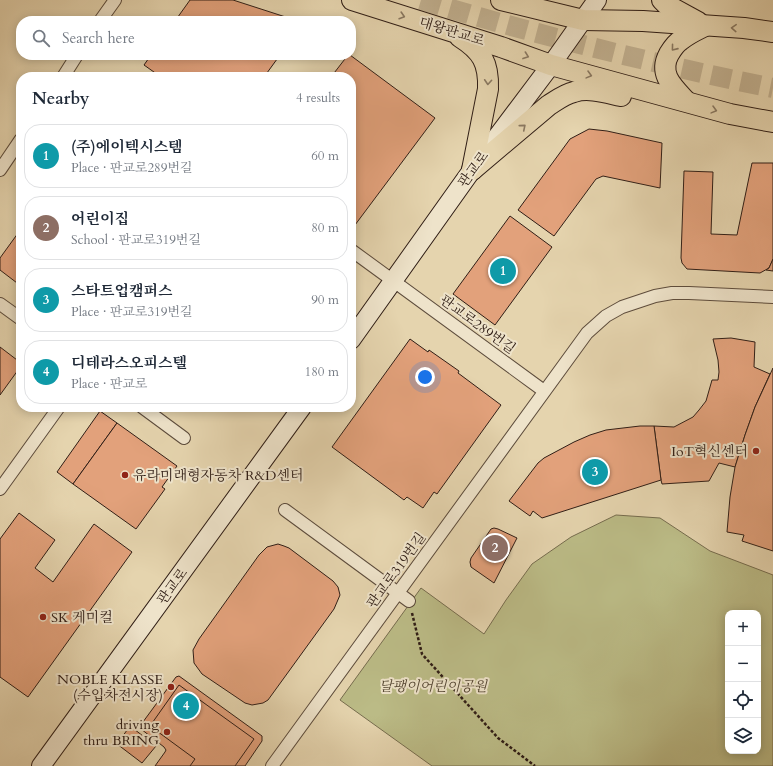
<!DOCTYPE html>
<meta charset="utf-8">
<style>
:root{--surface:#fff;--page:#f6f6f7;--text:#1f2937;--muted:#747a83;--line:#e0e1e3;--accent:#7c3aed}
body{margin:0;font-family:Cardo,"Noto Serif KR",serif;background:var(--page);color:var(--text)}
.controls{position:absolute;right:12px;bottom:12px;display:grid;overflow:hidden;border-radius:8px;box-shadow:0 2px 10px #0003}
.controls button{width:36px;height:36px;display:grid;place-items:center;padding:0;border:0;border-bottom:1px solid var(--line);background:var(--surface);color:var(--text);font:20px sans-serif}
.you{position:absolute;left:425px;top:377px;width:14px;height:14px;margin:-10px;border:3px solid #fff;border-radius:50%;background:#1a73e8;box-shadow:0 0 0 6px #1a73e833}
.badge{display:grid;place-items:center;width:26px;height:26px;border-radius:50%;background:var(--accent);color:#fff;font-size:13px;font-weight:700}
.pin{position:absolute;translate:-50% -50%;border:2px solid #fff;box-shadow:0 1px 4px #0006}
.list{margin:0;padding:0;list-style:none}
h2{display:flex;justify-content:space-between;align-items:center;height:52px;margin:0;padding:0 16px;font-size:17px}
h2 small{font-size:13px;font-weight:400;color:var(--muted)}
.list li{display:grid;grid-template-columns:26px 1fr auto;gap:12px;align-items:center;box-sizing:border-box;height:64px;margin:0 8px 8px;padding:0 8px;border:1px solid var(--line);border-radius:16px}
.list b{display:block;font-size:15px;white-space:nowrap}
.list p{margin:0;font-size:13px;white-space:nowrap;color:var(--muted)}
.list em{font-size:13px;font-style:normal;color:var(--muted)}
.icon{flex:none;width:22px;height:22px;fill:none;stroke:currentColor;stroke-width:2;stroke-linecap:round;stroke-linejoin:round}
.map{position:relative;flex:none;width:773px;height:766px;overflow:hidden}
.search{position:absolute;background:var(--surface);box-shadow:0 2px 10px #0003;left:16px;top:16px;width:340px;height:44px;display:flex;align-items:center;gap:10px;box-sizing:border-box;padding:0 14px;border-radius:16px;color:var(--muted);font-size:15px}
.panel{position:absolute;background:var(--surface);box-shadow:0 2px 10px #0003;left:16px;top:72px;width:340px;height:340px;border-radius:16px}
.map>svg:first-child{display:block}
.green{fill:#bbbb86;stroke:#766c4e;fill-rule:evenodd}
.building{fill:#e2a17b;stroke:#301e16}
.lines{fill:none;stroke-linecap:round;stroke-linejoin:round}
.primary-tunnel{stroke:#c1b090;stroke-width:20;stroke-dasharray:20 10;stroke-linecap:butt}
.street-casing{stroke:#5d4c3c;stroke-width:14}
.secondary-casing{stroke:#301e16;stroke-width:20}
.primary-casing{stroke:#301e16;stroke-width:22}
.path{stroke:#301e16;stroke-width:2.5;stroke-dasharray:3 2;stroke-linecap:butt}
.street{stroke:#eee3ca;stroke-width:12}
.secondary{stroke:#eee3ca;stroke-width:18}
.primary{stroke:#e5d4ae;stroke-width:20}
.oneway{stroke:#8a7962}
.poi-dot{fill:#8f2418;stroke:#eee3ca;stroke-width:1.5}
.labels{text-anchor:middle;stroke-width:4;stroke-linejoin:round;paint-order:stroke}
.street-label{font-size:14px;fill:#301e16;stroke:#eee3ca}
.poi-label{font-size:14px;fill:#301e16;stroke:#eee3ca;text-anchor:end}
.park-label{font-size:14px;font-style:italic;fill:#534532;stroke:#eee3ca}
</style>
<div class="map">
<svg width="773" height="766" viewBox="0 0 773 766">
<rect width="100%" height="100%" fill="#e5d4ae"/>
<filter id="stains"><feTurbulence type="fractalNoise" baseFrequency=".005" numOctaves="4"/><feColorMatrix values="0 0 0 0 .2 0 0 0 0 .09 0 0 0 0 .02 0 0 0 .5 -.17"/></filter>
<radialGradient id="worn" r=".72"><stop offset=".6" stop-color="#630" stop-opacity="0"/><stop offset="1" stop-color="#630" stop-opacity=".3"/></radialGradient>
<path class="green" d="M 616,515 L 660,518 L 710,551 L 773,575 L 773,766 L 432,766 L 340,700 L 421,588 L 484,634 L 506,600 L 532,564 L 571,537 ZM 728,613 L 758,613 L 758,751 L 728,751 Z"/>
<g class="building">
<polygon points="190,0 233,0 298,21 175,21"/>
<polygon points="151,55 280,55 264,77 161,77 144,65"/>
<polygon points="348,55 350,55 435,118 355,225 351,222 351,77 331,77"/>
<polygon points="589,129 607,131 662,143 660,188 603,176 596,179 554,236 518,210 570,139"/>
<polygon points="752,163 773,163 773,259 769,268 760,273 687,269 682,263 681,258 684,171 713,172 711,234 737,235"/>
<polygon points="510,216 552,247 495,325 453,294"/>
<polygon points="21,229 21,286 0,270 0,258"/>
<polygon points="773,259 773,271 766,270 769,268"/>
<polygon points="731,338 755,342 754,367 770,374 755,407 745,435 735,467 719,463 709,481 662,484 661,480 654,426 674,427 693,417 699,410 706,401 712,380 718,380 719,372 718,360 713,339"/>
<polygon points="410,339 428,352 429,350 459,371 458,373 501,405 437,494 434,492 423,508 407,497 404,500 332,447"/>
<polygon points="0,347 21,363 21,366 0,395"/>
<polygon points="773,368 773,551 742,541 744,535 727,532 730,497 735,467 745,435 755,407"/>
<polygon points="100,411 117,423 73,484 57,472"/>
<polygon points="117,423 177,466 162,487 165,489 136,529 73,484"/>
<polygon points="640,426 654,426 661,480 542,518 533,511 530,516 509,501 538,463 544,458 574,442 590,435 606,430"/>
<polygon points="19,513 55,540 35,568 53,582 94,524 132,552 28,697 0,677 0,539"/>
<polygon points="494,528 498,529 517,538 494,583 471,567 470,562 471,558 491,529"/>
<polygon points="278,544 284,546 289,548 333,581 338,587 340,595 334,609 268,700 263,703 252,705 245,703 202,674 194,663 193,650 199,639 259,555 267,547"/>
<polygon points="179,676 262,736 262,741 245,766 155,766 165,752 166,750 164,747 141,729 140,726 176,677"/>
<polygon points="179,685 254,739 235,766 190,766 195,759 150,726"/>
<polygon points="130,726 156,746 142,763 117,744"/>
</g>
<g class="lines">
<path class="primary-tunnel" d="M 421,0 C 537,35 654,64 773,88"/>
<defs>
<g id="street">
<polyline points="100,21 115,0"/>
<polyline points="63,77 77,55"/>
<polyline points="0,170 21,139"/>
<polyline points="351,250 544,391"/>
<polyline points="0,304 21,319"/>
<polyline points="142,407 184,438"/>
<polyline points="0,489 59,407"/>
<polyline points="285,510 409,601"/>
<polyline points="272,766 587,333 606,316 622,307 655,296 672,293 689,293 773,297"/>
</g>
<g id="secondary">
<polyline points="351,340 472,170 551,65 597,0"/>
<polyline points="41,766 302,407"/>
</g>
<g id="primary">
<polyline points="352,0 501,47 551,65 730,114 773,122"/>
<polyline points="501,0 583,20 643,21 744,28 773,32"/>
<polyline points="662,0 667,5 698,22"/>
<path d="M 460,37 C 482,51 489,63 488,89 L 472,170"/>
<path d="M 686,101 C 673,87 658,74 669,54 C 672,49 676,43 681,40 C 688,34 697,30 705,26"/>
<path d="M 472,170 L 549,105 C 557,100 565,94 574,92 C 588,87 607,93 621,96"/>
</g>
</defs>
<use href="#street" class="street-casing"/>
<use href="#secondary" class="secondary-casing"/>
<use href="#primary" class="primary-casing"/>
<polyline class="path" points="412,613 422,654 498,738 535,766"/>
<use href="#street" class="street"/>
<use href="#secondary" class="secondary"/>
<use href="#primary" class="primary"/>
</g>
<defs><path id="oneway-chevron" d="M-2-3.5L2.5 0L-2 3.5" fill="none" stroke-width="1.6" stroke-linecap="round" stroke-linejoin="round"/></defs>
<g class="oneway">
<use href="#oneway-chevron" transform="translate(402 16) rotate(17)"/>
<use href="#oneway-chevron" transform="translate(734 28) rotate(-177)"/>
<use href="#oneway-chevron" transform="translate(674 48) rotate(129)"/>
<use href="#oneway-chevron" transform="translate(526 56) rotate(20)"/>
<use href="#oneway-chevron" transform="translate(589 75) rotate(15)"/>
<use href="#oneway-chevron" transform="translate(488 82) rotate(94)"/>
<use href="#oneway-chevron" transform="translate(714 110) rotate(15)"/>
<use href="#oneway-chevron" transform="translate(523 127) rotate(-40)"/>
</g>
<g class="poi-dot">
<circle cx="756" cy="451" r="4"/>
<circle cx="125" cy="475" r="4"/>
<circle cx="43" cy="617" r="4"/>
<circle cx="171" cy="687" r="4"/>
<circle cx="167" cy="732" r="4"/>
</g>
<g class="labels">
<g class="street-label">
<text transform="translate(452 31) rotate(17)" y="5">대왕판교로</text>
<text transform="translate(473 169) rotate(-54)" y="5">판교로</text>
<text transform="translate(478 324) rotate(36)" y="5">판교로289번길</text>
<text transform="translate(396 570) rotate(-54)" y="5">판교로319번길</text>
<text transform="translate(172 586) rotate(-54)" y="5">판교로</text>
</g>
<g class="poi-label">
<text x="748" y="456">IoT혁신센터</text>
<text x="133" y="480" text-anchor="start">유라미래형자동차 R&amp;D센터</text>
<text x="51" y="622" text-anchor="start">SK 케미컬</text>
<text x="163" y="684">NOBLE KLASSE<tspan x="163" dy="16">(수입차전시장)</tspan></text>
<text x="159" y="729">driving<tspan x="159" dy="16">thru BRING</tspan></text>
</g>
<g class="park-label">
<text x="433" y="691">달팽이어린이공원</text>
</g>
</g>
<rect width="100%" height="100%" filter="url(#stains)"/>
<rect width="100%" height="100%" fill="url(#worn)"/>
</svg>
<div class="controls">
<button>+</button>
<button>−</button>
<button><svg class="icon" aria-label="locate" viewBox="0 0 24 24"><circle cx="12" cy="12" r="6"/><path d="M12 2v4M12 18v4M2 12h4M18 12h4"/></svg></button>
<button><svg class="icon" aria-label="layers" viewBox="0 0 24 24"><path d="M12 4l9 5-9 5-9-5zM3 14l9 5 9-5"/></svg></button>
</div>
<div class="you"></div>
<div class="pin badge" style="left:503px;top:271px;background:#0f9aa8">1</div>
<div class="pin badge" style="left:495px;top:548px;background:#8d6e63">2</div>
<div class="pin badge" style="left:595px;top:472px;background:#0f9aa8">3</div>
<div class="pin badge" style="left:186px;top:706px;background:#0f9aa8">4</div>
<div class="search"><svg class="icon" aria-label="search" viewBox="0 0 24 24"><circle cx="10" cy="10" r="6"/><path d="M15 15l6 6"/></svg>Search here</div>
<section class="panel">
<h2>Nearby<small>4 results</small></h2>
<ul class="list">
<li><span class="badge" style="background:#0f9aa8">1</span><div><b>(주)에이텍시스템</b><p>Place · 판교로289번길</p></div><em>60 m</em></li>
<li><span class="badge" style="background:#8d6e63">2</span><div><b>어린이집</b><p>School · 판교로319번길</p></div><em>80 m</em></li>
<li><span class="badge" style="background:#0f9aa8">3</span><div><b>스타트업캠퍼스</b><p>Place · 판교로319번길</p></div><em>90 m</em></li>
<li><span class="badge" style="background:#0f9aa8">4</span><div><b>디테라스오피스텔</b><p>Place · 판교로</p></div><em>180 m</em></li>
</ul>
</section>
</div>
